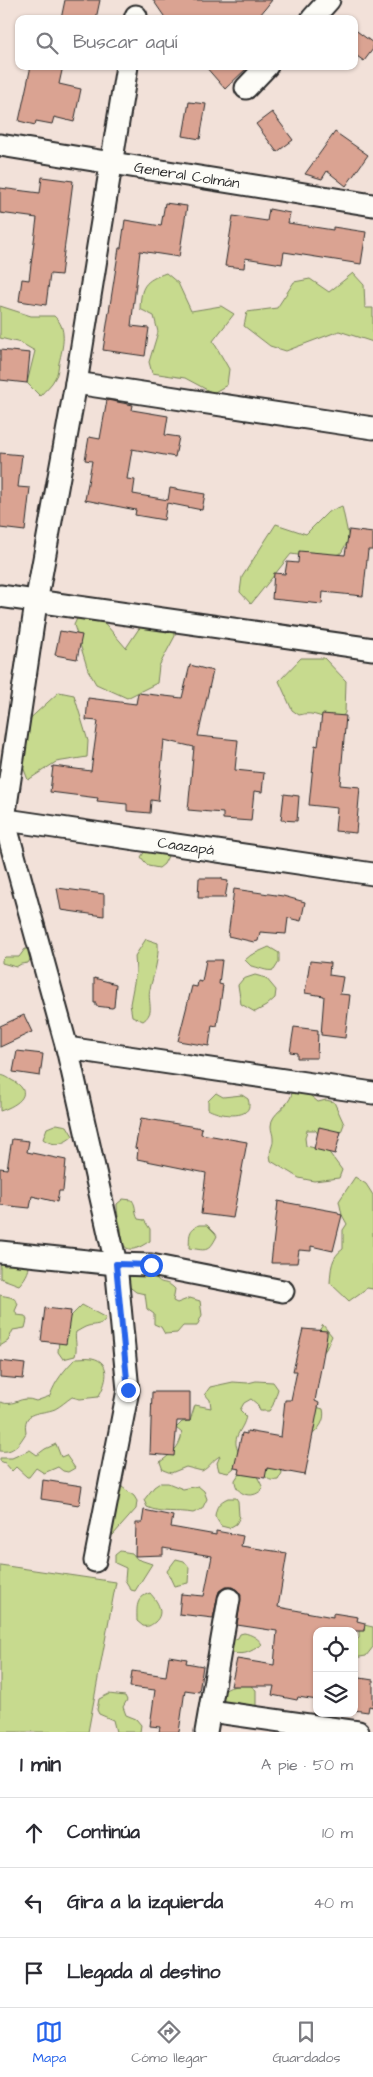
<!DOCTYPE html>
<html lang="es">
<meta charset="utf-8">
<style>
:root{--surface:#fff;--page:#f2f2f3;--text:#2b2b33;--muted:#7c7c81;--line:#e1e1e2;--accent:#2563eb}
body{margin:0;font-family:"Architects Daughter",sans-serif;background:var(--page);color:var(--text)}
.controls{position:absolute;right:15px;bottom:15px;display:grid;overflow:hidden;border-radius:10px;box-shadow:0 1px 4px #0004}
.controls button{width:45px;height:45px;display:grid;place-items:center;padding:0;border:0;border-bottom:1px solid var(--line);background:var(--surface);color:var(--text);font:25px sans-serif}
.stop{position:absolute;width:15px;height:15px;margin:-11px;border:4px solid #2563eb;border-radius:50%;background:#fff}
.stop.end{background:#2563eb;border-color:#fff;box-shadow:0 1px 5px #0008}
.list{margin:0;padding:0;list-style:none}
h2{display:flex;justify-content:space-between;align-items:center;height:65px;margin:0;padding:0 20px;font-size:21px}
h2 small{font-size:16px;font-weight:400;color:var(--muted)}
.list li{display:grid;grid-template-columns:32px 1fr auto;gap:15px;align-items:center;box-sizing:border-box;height:70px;padding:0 20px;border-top:1px solid var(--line)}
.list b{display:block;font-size:19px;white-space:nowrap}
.list em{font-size:16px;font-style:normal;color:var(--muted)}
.icon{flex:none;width:28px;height:28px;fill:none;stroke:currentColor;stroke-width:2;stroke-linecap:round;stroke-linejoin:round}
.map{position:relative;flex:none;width:373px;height:1732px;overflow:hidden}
.search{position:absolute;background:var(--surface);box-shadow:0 1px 4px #0004;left:15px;right:15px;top:15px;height:55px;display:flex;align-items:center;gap:12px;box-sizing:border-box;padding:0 18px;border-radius:10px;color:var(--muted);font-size:19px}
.sheet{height:275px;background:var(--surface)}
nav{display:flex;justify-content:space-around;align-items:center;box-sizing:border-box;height:70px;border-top:1px solid var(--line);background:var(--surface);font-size:14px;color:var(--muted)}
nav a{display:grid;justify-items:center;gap:2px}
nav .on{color:var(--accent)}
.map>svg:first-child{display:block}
.green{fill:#c7da8e;stroke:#79825c}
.building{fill:#daa392;stroke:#2b2b2b}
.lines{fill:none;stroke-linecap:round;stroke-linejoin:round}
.street-casing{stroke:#2b2b2b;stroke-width:25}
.street{stroke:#fdfcf7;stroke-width:21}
.route{stroke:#2563eb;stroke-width:6}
.labels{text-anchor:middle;stroke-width:4.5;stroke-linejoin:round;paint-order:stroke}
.street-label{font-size:15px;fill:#2b2b2b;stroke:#fdfcf7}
</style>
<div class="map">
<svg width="373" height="1732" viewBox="0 0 373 1732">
<rect width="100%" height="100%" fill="#f2e1d9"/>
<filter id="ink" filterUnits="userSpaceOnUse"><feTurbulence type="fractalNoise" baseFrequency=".02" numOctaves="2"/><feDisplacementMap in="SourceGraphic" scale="10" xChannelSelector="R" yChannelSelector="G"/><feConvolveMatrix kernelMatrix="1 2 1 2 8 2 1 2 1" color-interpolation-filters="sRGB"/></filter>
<g filter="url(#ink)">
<g class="green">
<path d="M 166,273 L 178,283 L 191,311 L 221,306 L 234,314 L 213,341 L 229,369 L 227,385 L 213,393 L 185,378 L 152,373 L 149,362 L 158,332 L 154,316 L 140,309 C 141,286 144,281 166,273 Z"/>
<polygon points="353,273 364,285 365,308 373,308 373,342 339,331 286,351 270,346 244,326 247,312 277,308 294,282 310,279 329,292"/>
<path d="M 0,306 L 31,316 L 54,316 C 68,328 63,346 59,363 C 58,368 58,374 55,378 C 52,385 45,390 40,396 L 27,383 L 35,351 L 21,343 L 0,338 Z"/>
<polygon points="342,506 349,539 341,553 325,559 291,554 251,604 240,592 242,577 276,524 306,534 328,512"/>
<polygon points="81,610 96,613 126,648 144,621 174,619 175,636 159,666 157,683 127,698 96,684 88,670 74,625"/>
<path d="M 301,658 L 324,658 L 346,681 L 345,713 L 340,720 C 323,721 315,710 299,715 L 292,710 L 279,681 Z"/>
<polygon points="59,692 74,695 88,741 87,757 56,762 28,780 19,756 24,724"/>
<polygon points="145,851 169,854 164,864 159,868 148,866 141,857"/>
<path d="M 146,939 L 158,943 C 159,959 154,973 150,989 C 148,996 151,1005 150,1012 C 148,1017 146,1019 143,1021 L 132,1016 L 130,1004 L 136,972 L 135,956 Z"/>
<path d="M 269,947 L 279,953 L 279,962 L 274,970 C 266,972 259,967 251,966 L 245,960 L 251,955 Z"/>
<polygon points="25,949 29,950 31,958 28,963 21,964 16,967 2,963 2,960 5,957 19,957"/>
<polygon points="255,975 266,978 276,990 275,998 266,1006 255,1012 241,1004 238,985 243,979"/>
<path d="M 0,1075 C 7,1076 9,1079 15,1082 C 36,1095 13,1107 0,1111 Z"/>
<path d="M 298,1089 L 306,1092 L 318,1102 L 326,1100 L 334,1102 L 344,1124 L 341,1132 L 320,1136 L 315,1130 L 307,1130 L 305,1138 L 306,1146 L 328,1151 L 342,1170 L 339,1178 L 314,1181 L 299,1178 L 271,1161 C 268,1149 274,1147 273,1138 C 273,1134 271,1131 271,1126 C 271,1112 289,1108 292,1093 Z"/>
<path d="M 216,1093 L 223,1097 L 242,1095 L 248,1099 C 256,1121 219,1116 208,1109 L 208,1101 Z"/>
<path d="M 57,1124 L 67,1126 L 73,1136 C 64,1144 54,1147 43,1139 L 47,1128 Z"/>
<path d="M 355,1177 L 366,1184 L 373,1195 L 373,1289 L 367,1288 L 349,1301 L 330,1283 C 331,1269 331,1257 343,1249 L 343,1230 L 347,1224 L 342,1215 L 339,1201 Z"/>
<path d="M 123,1199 L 132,1200 C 137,1207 134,1212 138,1219 L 144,1220 L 150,1229 L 150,1241 C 140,1247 126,1257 121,1239 C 120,1235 122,1231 121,1228 C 118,1219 117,1213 117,1204 Z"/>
<path d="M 199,1225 L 207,1225 L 215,1233 L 217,1236 C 208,1254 205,1250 189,1248 C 190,1238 187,1230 199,1225 Z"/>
<path d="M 126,1259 L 152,1268 C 159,1290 164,1277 175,1289 L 173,1301 L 177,1303 L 190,1298 L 200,1301 L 202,1315 L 197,1326 L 183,1326 L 177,1333 L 165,1334 L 161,1327 L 154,1324 L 154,1314 L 147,1309 L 145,1294 L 136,1292 L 127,1285 Z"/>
<path d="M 15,1260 L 29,1264 C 30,1271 24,1280 19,1285 L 0,1278 L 0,1263 L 5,1266 Z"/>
<path d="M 0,1295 C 7,1297 15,1296 18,1304 L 15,1311 L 17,1315 L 25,1316 L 27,1320 L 25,1328 L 13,1330 L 8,1341 L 0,1346 Z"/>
<path d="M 82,1305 L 106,1318 C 102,1326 95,1324 88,1326 C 84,1327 80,1330 76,1332 C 74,1338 78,1346 75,1356 L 63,1359 L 58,1352 L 59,1340 L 65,1322 Z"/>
<polygon points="323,1325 332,1336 326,1349 322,1354 318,1332"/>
<path d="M 76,1358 C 81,1358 87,1357 92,1358 C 113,1362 106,1385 98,1397 L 80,1399 L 72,1397 C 66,1401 61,1406 55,1409 C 40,1415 22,1409 26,1433 C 19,1444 14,1453 0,1451 L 0,1402 C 16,1408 19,1394 36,1401 L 50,1396 C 55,1381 65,1369 76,1358 Z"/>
<path d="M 256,1381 L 273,1382 L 278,1389 L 273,1405 L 269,1411 L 260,1411 L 257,1404 L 251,1399 L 244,1403 L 240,1410 L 246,1416 C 243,1432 230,1436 239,1453 L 234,1468 L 228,1473 L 219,1471 L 217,1463 L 220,1456 C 212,1460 210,1467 202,1471 L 186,1467 L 171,1473 L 163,1470 L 160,1462 C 171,1454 180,1448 182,1433 L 176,1428 L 182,1422 L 190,1421 L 195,1405 L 211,1408 L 210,1400 L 205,1394 L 210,1387 L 233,1382 L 248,1383 Z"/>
<path d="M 313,1406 L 323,1409 C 326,1420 319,1429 311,1436 Z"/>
<polygon points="56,1444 61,1457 66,1455 75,1468 68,1472 63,1471 58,1467 44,1473 36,1468 29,1477 27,1477 16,1467 12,1471 5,1463 0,1461 0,1458 12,1458 30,1450 37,1455 45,1449"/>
<path d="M 268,1468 L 281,1469 L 282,1473 L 278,1480 C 271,1481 267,1480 264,1474 Z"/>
<path d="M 239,1474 L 256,1474 L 263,1488 C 255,1500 235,1496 235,1480 Z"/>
<polygon points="120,1478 122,1487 134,1496 137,1501 136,1509 113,1535 108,1536"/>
<path d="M 160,1483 L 168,1483 L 183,1489 L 198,1486 L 204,1491 L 207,1499 L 202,1509 L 193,1513 C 178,1510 161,1514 147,1507 L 144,1500 L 154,1487 Z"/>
<path d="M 228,1498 L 236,1498 L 238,1501 L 239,1516 L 240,1517 L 236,1524 L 229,1528 L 221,1526 L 215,1516 C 216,1507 219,1502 228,1498 Z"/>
<polygon points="120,1551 132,1553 137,1559 152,1564 135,1591 131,1590 125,1580 126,1568 115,1563 115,1555"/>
<polygon points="176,1559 184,1561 189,1567 188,1583 174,1586 167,1571"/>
<polygon points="0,1565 116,1582 88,1732 0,1732"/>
<path d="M 150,1593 C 158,1602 165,1613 155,1622 C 150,1626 148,1627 143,1626 L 137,1621 C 137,1607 135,1598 150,1593 Z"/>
<polygon points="364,1625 373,1627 373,1647 366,1656 354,1658 354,1642 359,1638 359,1630"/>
<path d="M 244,1633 C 251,1634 260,1639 262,1645 C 248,1652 248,1655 232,1653 L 227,1641 L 238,1638 L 240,1634 Z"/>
<path d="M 242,1685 L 250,1685 L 256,1690 L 256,1709 L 232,1710 L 218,1701 C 223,1688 230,1687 242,1685 Z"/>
<polygon points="109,1694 125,1696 127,1700 123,1707 126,1715 136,1719 141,1725 140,1732 116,1732 113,1720 99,1714 97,1710 99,1699"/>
</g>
<g class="building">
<polygon points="65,0 100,0 96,19 61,19"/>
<polygon points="153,0 272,0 257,19 166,19"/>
<polygon points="354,29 373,43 373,49 364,61 354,54"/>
<polygon points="31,66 63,66 59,84 81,89 74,122 54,117 52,124 36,121 35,125 19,121"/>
<polygon points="205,66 249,66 225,89"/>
<polygon points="189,102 206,104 200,139 183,136"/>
<polygon points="272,112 293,140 277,152 256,124"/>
<polygon points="335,132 368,155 346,186 327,171 322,179 305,174"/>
<polygon points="42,177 73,181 61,275 50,274 46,305 19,301 22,279 29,280 37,218 0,213 0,188 40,193"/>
<polygon points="165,203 187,206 179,257 140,251 131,326 149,328 145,356 103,350 119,248 121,248 125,220 161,226"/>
<polygon points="269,209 290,213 288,223 333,230 333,227 366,232 361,264 284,252 282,264 245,258 244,268 225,266 233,216 267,221"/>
<polygon points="0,350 30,353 27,383 0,380"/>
<polygon points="107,400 133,405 132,410 168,416 165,435 179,437 175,457 132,449 127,479 135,480 133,494 168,500 170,488 205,494 202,510 167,503 164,520 135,515 136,510 85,500 92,461 85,460 89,437 100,439"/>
<polygon points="0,453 22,455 18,487 30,488 25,531 0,528"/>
<polygon points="349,530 373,533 373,550 368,550 363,596 323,592 322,604 272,599 274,573 285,574 287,562 298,563 299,551 345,555"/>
<polygon points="60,631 82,635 77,659 55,655"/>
<polygon points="190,665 213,671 198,736 238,740 235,770 264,773 262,792 254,791 251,821 223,819 223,813 188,810 194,747 164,740 158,801 151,800 150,813 127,811 127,804 97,801 98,798 50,792 53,766 91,771 98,721 86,720 88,698 136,704 138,693 182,698"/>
<polygon points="322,714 346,716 340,785 360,787 356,833 335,831 337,808 309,805 315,745 318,746"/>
<polygon points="284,794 299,796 297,821 281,820"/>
<polygon points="199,878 222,878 222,880 228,881 225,898 198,898"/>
<polygon points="57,888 104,894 104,916 61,910"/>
<polygon points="234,889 283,896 305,902 301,921 288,918 286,934 260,932 258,941 254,942 228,936"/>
<polygon points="206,960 222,960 219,984 223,985 217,1026 212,1025 209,1046 178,1041 192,986 197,987 198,981 202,982"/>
<polygon points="310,961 330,963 329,975 343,977 340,994 350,995 345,1038 321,1035 324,996 305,993"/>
<polygon points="94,978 116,984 114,1007 112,1008 96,1006 96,1003 94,1003"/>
<polygon points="24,1015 32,1032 0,1047 0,1026"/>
<polygon points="294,1027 318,1030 317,1058 297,1058 297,1053 290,1052"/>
<polygon points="17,1051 43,1054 40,1076 13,1072"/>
<polygon points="141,1118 202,1128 201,1134 247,1142 233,1218 201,1214 206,1173 137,1159 138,1149 135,1148"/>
<polygon points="319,1127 341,1132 335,1154 314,1149"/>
<polygon points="12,1139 29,1141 27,1152 66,1160 63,1191 59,1191 57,1202 32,1196 30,1208 0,1205 0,1168 7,1169"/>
<polygon points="278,1201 338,1212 338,1214 342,1215 333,1251 311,1246 311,1251 299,1250 297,1263 271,1263"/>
<polygon points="45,1308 71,1311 66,1344 41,1341"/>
<polygon points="303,1329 327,1331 327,1335 315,1401 319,1403 305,1475 267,1468 265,1478 239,1474 240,1469 234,1468 242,1433 247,1434 247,1431 281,1437 285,1400 291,1400 297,1371 293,1371"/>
<polygon points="0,1361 25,1364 23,1379 0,1377"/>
<polygon points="152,1392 190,1392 190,1421 177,1421 174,1456 150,1454"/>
<polygon points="43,1480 82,1486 79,1505 41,1499"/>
<polygon points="144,1510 173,1516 171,1527 216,1535 216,1531 243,1536 241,1546 287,1553 278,1607 333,1617 333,1613 358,1617 357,1621 365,1623 364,1631 317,1631 317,1700 298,1697 297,1700 272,1695 274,1686 231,1686 237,1659 274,1665 277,1631 237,1625 241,1595 237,1590 232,1587 225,1587 219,1591 213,1618 179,1614 181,1594 204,1596 212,1556 163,1548 163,1555 135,1556 136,1523 142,1523"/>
<polygon points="169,1656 187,1659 186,1663 203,1666 199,1692 185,1690 179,1732 159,1732 160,1727 150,1726 155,1690 130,1687 132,1671 166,1676"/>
<polygon points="354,1677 373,1680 373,1707 369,1706 368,1712 354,1710"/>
</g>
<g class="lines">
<defs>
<g id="street">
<polyline points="135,19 136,16"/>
<polyline points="312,19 329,0"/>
<polyline points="246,88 267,66"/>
<polyline points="0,145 373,205"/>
<polyline points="76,383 373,428"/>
<polyline points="0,596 373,649"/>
<polyline points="0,819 373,874"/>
<polyline points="67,1048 373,1093"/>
<polyline points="0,1252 116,1264 151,1265 283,1291"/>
<polyline points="95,1561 128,1390 116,1264 67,1048 4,819 36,603 76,383 127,66"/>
<polyline points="210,1711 358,1732"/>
<polyline points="206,1732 229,1599"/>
</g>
</defs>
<use href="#street" class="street-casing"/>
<use href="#street" class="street"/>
</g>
</g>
<g class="lines" filter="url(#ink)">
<polyline class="route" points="128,1390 116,1264 151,1265"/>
</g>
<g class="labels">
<g class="street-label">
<text transform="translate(187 175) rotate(9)" y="5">General Colmán</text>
<text transform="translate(186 846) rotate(8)" y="5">Caazapá</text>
</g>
</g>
</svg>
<div class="controls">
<button><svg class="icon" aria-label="locate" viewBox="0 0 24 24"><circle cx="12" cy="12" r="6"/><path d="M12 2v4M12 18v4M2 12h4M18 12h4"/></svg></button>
<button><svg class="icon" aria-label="layers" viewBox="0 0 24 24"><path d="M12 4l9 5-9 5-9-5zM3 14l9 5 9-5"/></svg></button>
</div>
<div class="stop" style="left:151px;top:1265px"></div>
<div class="stop end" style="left:128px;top:1390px"></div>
<div class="search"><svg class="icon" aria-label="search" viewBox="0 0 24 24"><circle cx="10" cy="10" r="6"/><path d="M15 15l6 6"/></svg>Buscar aquí</div>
</div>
<section class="sheet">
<h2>1 min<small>A pie · 50 m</small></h2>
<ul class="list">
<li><svg class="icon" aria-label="ahead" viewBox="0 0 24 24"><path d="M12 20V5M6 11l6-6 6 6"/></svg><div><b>Continúa</b></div><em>10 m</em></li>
<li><svg class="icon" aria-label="left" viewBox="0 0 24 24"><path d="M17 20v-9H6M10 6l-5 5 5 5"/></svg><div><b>Gira a la izquierda</b></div><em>40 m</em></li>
<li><svg class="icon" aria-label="arrive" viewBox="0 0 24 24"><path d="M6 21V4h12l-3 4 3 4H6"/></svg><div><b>Llegada al destino</b></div></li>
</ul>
</section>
<nav>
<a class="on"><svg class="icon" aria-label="map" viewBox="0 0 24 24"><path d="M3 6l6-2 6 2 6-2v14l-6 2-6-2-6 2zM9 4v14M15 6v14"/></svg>Mapa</a>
<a><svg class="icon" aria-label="directions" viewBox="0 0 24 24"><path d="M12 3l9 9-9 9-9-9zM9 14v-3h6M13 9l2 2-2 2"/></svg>Cómo llegar</a>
<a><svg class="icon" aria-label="saved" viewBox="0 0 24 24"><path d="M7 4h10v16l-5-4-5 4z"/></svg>Guardados</a>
</nav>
